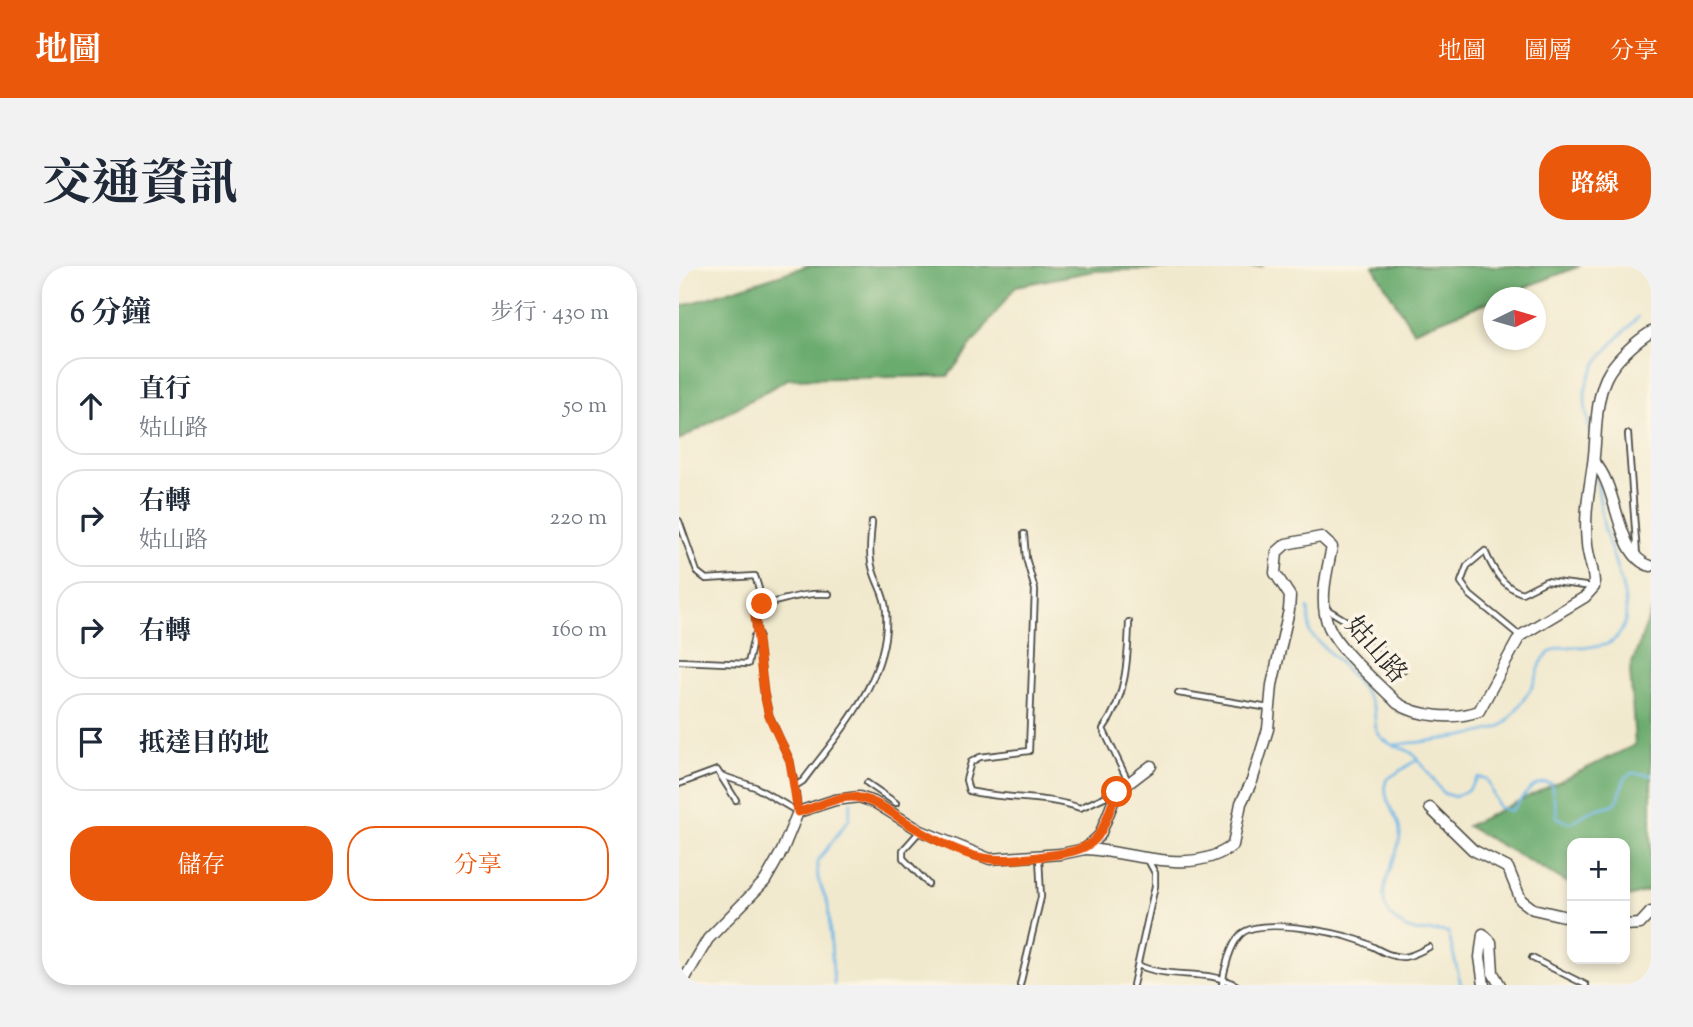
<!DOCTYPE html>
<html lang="zh-TW">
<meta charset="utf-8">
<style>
:root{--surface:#fff;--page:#f2f2f3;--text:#1f2937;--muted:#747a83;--line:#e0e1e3;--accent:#ea580c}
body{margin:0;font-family:"Sorts Mill Goudy","Noto Serif TC",serif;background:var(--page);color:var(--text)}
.controls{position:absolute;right:21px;bottom:21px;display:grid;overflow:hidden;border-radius:14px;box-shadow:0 4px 10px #0003}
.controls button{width:63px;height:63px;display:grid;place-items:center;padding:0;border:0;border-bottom:2px solid var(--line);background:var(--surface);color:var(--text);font:35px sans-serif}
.compass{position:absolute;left:804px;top:21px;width:63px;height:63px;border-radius:50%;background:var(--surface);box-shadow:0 4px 10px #0003;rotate:85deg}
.stop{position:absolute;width:21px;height:21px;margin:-16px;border:5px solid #ea580c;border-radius:50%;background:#fff}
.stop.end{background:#ea580c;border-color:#fff;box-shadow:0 2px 7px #0008}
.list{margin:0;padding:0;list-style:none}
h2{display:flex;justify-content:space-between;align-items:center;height:91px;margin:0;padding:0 28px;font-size:30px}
h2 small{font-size:23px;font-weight:400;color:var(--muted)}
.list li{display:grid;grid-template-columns:46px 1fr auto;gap:21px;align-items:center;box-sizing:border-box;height:98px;margin:0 14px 14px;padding:0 14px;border:2px solid var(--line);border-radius:28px}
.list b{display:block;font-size:26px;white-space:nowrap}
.list p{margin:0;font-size:23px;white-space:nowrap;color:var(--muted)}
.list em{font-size:23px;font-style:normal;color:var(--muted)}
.actions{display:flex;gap:14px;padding:21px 28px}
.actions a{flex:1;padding:16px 0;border:2px solid var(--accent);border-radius:28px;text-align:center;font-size:24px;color:var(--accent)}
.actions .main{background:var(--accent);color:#fff}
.icon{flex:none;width:38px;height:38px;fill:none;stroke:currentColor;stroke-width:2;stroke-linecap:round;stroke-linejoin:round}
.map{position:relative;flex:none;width:972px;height:719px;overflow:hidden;border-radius:28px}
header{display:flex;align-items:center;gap:42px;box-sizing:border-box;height:98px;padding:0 35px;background:var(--accent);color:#fff}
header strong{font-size:33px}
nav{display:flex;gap:38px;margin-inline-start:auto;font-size:24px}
.intro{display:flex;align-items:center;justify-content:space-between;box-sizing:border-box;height:168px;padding:0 42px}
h1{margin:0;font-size:49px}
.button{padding:18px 32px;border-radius:28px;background:var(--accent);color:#fff;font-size:24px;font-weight:700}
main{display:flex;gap:42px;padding:0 42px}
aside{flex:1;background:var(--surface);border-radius:28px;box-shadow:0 4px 10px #0003}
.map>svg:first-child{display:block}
.forest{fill:#6aab6e;stroke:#4a6b4c;stroke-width:2}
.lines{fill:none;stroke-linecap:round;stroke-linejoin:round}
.stream{stroke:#71b7e8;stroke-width:2.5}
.lane-casing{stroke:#494843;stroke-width:8}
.street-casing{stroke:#494843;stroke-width:13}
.lane{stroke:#fff;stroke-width:4.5}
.street{stroke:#fff;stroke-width:10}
.route{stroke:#ea580c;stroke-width:9}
.labels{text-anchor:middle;stroke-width:7;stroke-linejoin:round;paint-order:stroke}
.street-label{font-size:26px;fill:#2b2b2b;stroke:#fcf5e5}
</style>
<header>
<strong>地圖</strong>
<nav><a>地圖</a><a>圖層</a><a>分享</a></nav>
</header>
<div class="intro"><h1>交通資訊</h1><a class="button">路線</a></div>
<main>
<aside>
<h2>6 分鐘<small>步行 · 430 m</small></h2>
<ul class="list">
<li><svg class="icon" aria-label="ahead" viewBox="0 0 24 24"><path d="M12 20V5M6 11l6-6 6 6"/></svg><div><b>直行</b><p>姑山路</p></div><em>50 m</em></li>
<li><svg class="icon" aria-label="right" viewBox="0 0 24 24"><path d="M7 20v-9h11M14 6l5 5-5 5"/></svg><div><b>右轉</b><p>姑山路</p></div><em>220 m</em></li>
<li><svg class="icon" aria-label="right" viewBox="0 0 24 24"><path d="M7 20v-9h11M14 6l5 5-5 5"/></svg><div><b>右轉</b></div><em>160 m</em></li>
<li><svg class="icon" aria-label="arrive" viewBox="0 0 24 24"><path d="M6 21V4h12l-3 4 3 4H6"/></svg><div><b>抵達目的地</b></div></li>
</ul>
<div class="actions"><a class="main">儲存</a><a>分享</a></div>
</aside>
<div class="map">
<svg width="972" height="719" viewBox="0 0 972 719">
<rect width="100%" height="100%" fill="#fcf5e5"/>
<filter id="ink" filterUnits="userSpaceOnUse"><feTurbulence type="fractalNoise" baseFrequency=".0143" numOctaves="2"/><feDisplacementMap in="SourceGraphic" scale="14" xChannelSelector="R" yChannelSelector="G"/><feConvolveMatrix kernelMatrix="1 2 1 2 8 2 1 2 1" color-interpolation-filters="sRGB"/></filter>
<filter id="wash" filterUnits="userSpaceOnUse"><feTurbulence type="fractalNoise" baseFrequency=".00686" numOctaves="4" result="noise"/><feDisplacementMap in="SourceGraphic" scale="28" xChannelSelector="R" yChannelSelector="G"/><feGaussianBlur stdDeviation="1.57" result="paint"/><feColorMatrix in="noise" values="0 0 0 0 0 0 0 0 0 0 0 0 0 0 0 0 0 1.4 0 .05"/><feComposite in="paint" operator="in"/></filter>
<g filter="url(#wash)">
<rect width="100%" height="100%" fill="#f1e9cd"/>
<g class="forest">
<polygon points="128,0 585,0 415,5 337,20 269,110 109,113 0,174 0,41"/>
<polygon points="694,0 901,0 734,65"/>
<polygon points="972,346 972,624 946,632 946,577 893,577 893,619 788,560 956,479 951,403"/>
</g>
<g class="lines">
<g class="stream">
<path d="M 912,173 C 910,160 907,147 906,134 C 904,101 939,73 959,51"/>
<path d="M 629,342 L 631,367 C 649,386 685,418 694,441 C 698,451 693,463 703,472 C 714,483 729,480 739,493"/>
<path d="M 715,479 C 737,476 809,470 825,458 C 834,450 844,434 851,424 C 860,413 858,396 870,387 C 892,370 931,397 945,359 C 954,334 930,286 925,260 C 921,243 920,225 917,207"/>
<polyline points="155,719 149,639 139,613 138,596 170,553 172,535"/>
<path d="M 782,719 L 769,666 C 758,663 747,667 736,665 C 730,664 722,659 717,655 C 688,631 719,598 721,570 C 723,551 703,541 707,514 L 739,493 L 764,527 L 776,531 L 790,523 L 799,511 L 808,513 L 819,541 L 832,545 C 844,532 853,513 872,517 L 878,551 L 890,557 C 897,554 903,550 910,546 C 939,533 935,550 946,511 L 953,507 L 972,509"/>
</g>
</g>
</g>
<g filter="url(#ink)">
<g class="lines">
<defs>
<g id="lane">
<polyline points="949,168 958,289"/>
<polyline points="0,255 18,306 27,313 76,310 80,323 75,340 85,427 90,449 111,495 116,520"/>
<path d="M 345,268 L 347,292 L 356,324 L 350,485 L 301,491 L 292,496 L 287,514 L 290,525 C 327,534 365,529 401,542 L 434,527 L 447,511 L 424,463 C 447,432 449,394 450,356"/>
<path d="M 75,340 C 104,336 121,326 150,328"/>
<polyline points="646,342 681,363 725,404"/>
<path d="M 841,370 L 791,329 L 782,316 L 788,300 L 806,285 C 814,304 824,321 843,327 L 867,315 L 914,321"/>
<polyline points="0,395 69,398 75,370 80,369"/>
<polyline points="499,427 590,442"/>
<path d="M 44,510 L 76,521 L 119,546 L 116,520 L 124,515 C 161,465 212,412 207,344 C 206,328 198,319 194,304 C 189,289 192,271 193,256"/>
<polyline points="188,517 217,537"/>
<polyline points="0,518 38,504 57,534"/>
<polyline points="241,565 224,584 224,592 249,618"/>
<polyline points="853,692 907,719"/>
<path d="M 459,699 C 491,714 526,702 557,719"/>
<polyline points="341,719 362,631 360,591"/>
<polyline points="454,719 476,620 476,607 469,594"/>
<path d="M 543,719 C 545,704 551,679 562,668 C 581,651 656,666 679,674 C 694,679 709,692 725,691 C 734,690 742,685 750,681"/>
</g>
<g id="street">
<path d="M 915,196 C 940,220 937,292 972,300"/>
<polyline points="751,542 794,584 829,602 842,634 854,643 893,652"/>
<path d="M 406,583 C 453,585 512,612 554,579 L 562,537 L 573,515 L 589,463 L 593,419 L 610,344 L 611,330 L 596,307 L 598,286 L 607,278 L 642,271 L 653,281 C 648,305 639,337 650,361 C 661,386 699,417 718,437 C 739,451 776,454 800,445 L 841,370 L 906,331 L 915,321 C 916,305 909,293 908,278 C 905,247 910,227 914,198 C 918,171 915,139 927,112 C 935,95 956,76 972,66"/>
<polyline points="946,659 961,658 972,646"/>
<polyline points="2,719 29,673 86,615 103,585 119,546 156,534 180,531 195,536 242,565 311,593 382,588 406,583 421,569 438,526 472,500"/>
<polyline points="805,719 801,691 804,668 812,676 814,707 821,719"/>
</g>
</defs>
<use href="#lane" class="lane-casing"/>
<use href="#street" class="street-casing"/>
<use href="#lane" class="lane"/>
<use href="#street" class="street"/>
</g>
</g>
<g class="lines" filter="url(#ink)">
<path class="route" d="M 83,338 L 75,340 L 85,427 L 90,450 L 111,495 L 119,546 C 139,542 161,527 181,532 C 200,536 217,550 233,560 C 254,573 287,591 312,593 C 330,595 349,592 366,590 C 421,583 419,575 438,526"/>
</g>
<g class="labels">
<g class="street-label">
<text transform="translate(698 383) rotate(49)" y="9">姑山路</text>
</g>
</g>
</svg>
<div class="controls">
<button>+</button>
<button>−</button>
</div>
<svg class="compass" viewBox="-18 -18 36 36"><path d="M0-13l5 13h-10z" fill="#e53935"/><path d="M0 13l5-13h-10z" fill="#747a83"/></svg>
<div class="stop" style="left:438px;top:526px"></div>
<div class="stop end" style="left:83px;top:338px"></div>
</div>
</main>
